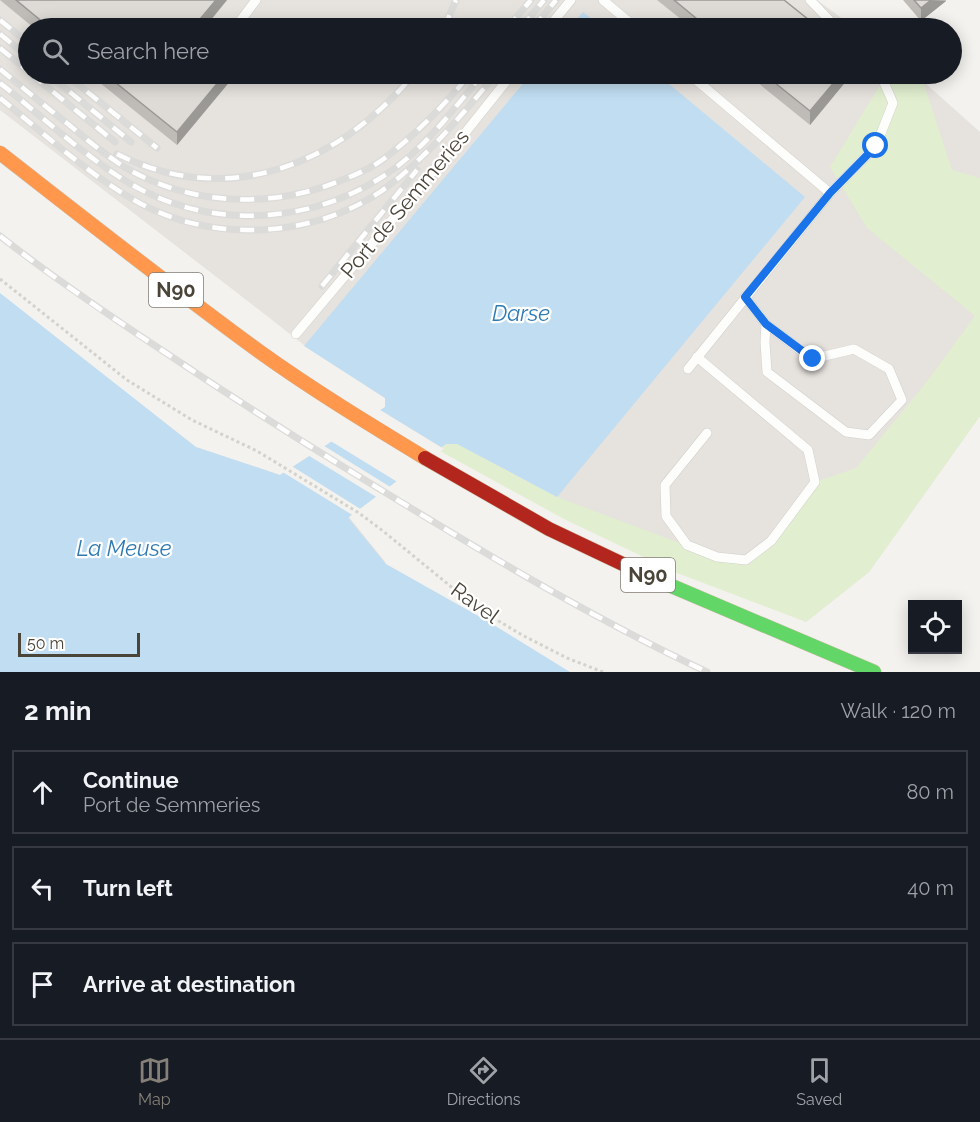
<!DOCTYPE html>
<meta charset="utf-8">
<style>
:root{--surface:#171b24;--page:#242831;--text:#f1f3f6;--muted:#9ea1a6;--line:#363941;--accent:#868178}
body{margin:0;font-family:Raleway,sans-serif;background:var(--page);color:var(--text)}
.controls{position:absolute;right:18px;bottom:18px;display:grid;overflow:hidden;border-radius:0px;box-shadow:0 3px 15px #0003}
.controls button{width:54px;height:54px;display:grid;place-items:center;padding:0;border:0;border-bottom:2px solid var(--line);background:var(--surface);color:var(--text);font:30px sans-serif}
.scale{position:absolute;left:18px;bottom:15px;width:122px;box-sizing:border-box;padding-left:6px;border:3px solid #4b4439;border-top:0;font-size:16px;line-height:21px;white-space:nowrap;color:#4b4439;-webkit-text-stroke:4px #fff;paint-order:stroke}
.stop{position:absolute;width:18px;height:18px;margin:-14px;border:4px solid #1a73e8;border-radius:50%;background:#fff}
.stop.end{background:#1a73e8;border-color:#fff;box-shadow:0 2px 6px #0008}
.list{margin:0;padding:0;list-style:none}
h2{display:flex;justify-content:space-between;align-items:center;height:78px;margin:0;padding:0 24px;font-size:26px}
h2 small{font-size:20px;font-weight:400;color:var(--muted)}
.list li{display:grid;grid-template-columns:39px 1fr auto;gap:18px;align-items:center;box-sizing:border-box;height:84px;margin:0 12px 12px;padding:0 12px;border:2px solid var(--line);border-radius:0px}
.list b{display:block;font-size:22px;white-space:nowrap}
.list p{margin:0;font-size:20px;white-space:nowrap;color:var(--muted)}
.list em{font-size:20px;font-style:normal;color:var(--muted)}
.icon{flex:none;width:33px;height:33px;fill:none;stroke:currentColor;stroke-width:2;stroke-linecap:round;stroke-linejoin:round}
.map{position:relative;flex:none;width:980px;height:672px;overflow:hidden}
.search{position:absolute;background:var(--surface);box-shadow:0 3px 15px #0003;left:18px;right:18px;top:18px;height:66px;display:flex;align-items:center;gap:15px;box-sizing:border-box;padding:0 21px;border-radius:33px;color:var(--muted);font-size:22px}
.sheet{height:366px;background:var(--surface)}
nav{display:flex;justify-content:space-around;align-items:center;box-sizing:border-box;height:84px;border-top:2px solid var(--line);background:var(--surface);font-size:16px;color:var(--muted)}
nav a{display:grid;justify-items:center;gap:3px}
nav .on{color:var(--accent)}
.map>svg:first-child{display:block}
.industrial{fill:#e6e2de}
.green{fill:#e1eecf}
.water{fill:#c0ddf1}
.pier{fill:#f4f2ee}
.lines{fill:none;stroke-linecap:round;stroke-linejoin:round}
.lane-casing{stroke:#d2d0cb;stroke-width:10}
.fast-casing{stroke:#ccbfa9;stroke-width:15}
.slow-casing{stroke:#ccbfa9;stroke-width:15}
.jam-casing{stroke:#ccbfa9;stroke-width:15}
.path{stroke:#d3d2cc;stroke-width:3;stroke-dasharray:3 3;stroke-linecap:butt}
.lane{stroke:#fdfdfc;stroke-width:9}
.fast{stroke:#63d668;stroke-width:14}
.slow{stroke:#ff974d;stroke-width:14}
.jam{stroke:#b3261e;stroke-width:14}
.rail-casing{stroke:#dbdbda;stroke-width:7}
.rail{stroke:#fff;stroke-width:4.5;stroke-dasharray:14;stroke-linecap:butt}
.wall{fill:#bfbcb8}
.shaded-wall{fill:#9b9996}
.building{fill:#dedbd6;stroke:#9b9996;stroke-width:1.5}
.route{stroke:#1a73e8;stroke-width:8}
.labels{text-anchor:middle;stroke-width:4.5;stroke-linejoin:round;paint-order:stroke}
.shield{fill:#fff;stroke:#817c74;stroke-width:1.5}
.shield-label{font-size:20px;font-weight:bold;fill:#4b4439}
.street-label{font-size:21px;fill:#4b4439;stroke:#fff}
.water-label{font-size:22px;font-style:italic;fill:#2e7ab2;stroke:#fff}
</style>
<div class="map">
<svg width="980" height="672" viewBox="0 0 980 672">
<rect width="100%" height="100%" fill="#f4f2ee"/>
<polygon class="industrial" points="0,0 817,0 855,28 28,28 28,74 915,74 980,132 980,416 869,572 806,622 557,497 457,444 446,444 349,517 386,563 196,447 280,475 385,407 385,398 304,345 267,316 0,110"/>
<polygon class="green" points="922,78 952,170 980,178 980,416 869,572 806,622 677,573 564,519 438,450 446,444 457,444 557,497 717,557 746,560 771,541 815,482 856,468 925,384 975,316 867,228 830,167 883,80"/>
<g class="water">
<polygon points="583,12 603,28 569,28"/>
<polygon points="531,74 657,74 805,197 557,497 457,444 446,444 349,517 349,519 386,564 489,622 570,672 0,672 0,293 196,447 280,475 385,407 385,398 304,346"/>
</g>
<g class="pier">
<polygon points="377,408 444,449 399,483 329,440"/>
<polygon points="321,444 392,488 378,498 306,454"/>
<polygon points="290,465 362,510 354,516 281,471"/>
</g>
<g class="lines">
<defs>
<g id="lane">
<polyline points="603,0 636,28"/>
<polyline points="810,0 837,28"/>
<polyline points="235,28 256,0"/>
<polyline points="548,28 571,0"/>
<polyline points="689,74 830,193"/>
<polyline points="745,297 766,324 765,342 767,372 846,432 869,435 902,400 889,369 854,349 812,359 766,324"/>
<polyline points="296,334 465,133 512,74"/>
<polyline points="697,357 808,450 815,482 771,541 746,560 717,557 687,545 666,516 665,485 707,433"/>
<polyline points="688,369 830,193 876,146 893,103 883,80 878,74"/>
</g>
<polyline id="fast" points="648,576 874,672"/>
<path id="slow" d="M 0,153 C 86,220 172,288 260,352 C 313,390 369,424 425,458"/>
<polyline id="jam" points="425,458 549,529 648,576"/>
</defs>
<use href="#lane" class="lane-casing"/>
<use href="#fast" class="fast-casing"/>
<use href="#slow" class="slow-casing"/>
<use href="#jam" class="jam-casing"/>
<polyline class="path" points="0,279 127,380 192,420 257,451 359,513 383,531 460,594 492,617 522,635 567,658 603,672"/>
<use href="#lane" class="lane"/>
<use href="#fast" class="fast"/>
<use href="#slow" class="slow"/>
<use href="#jam" class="jam"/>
<defs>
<g id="rail">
<polyline points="0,20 28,43"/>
<polyline points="444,28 456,0"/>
<polyline points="507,28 531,0"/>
<polyline points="521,28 544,0"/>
<polyline points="533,28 556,0"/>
<polyline points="0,34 28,57"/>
<polyline points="0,48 28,71"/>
<path d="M 0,69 C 23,88 45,106 68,124 C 86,139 105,155 126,168 C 192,206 272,209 342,180 C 358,174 376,166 390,154 C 418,132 448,101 470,74"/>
<polyline points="31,74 115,142"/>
<polyline points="48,74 131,142"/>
<polyline points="65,74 157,148"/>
<path d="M 0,83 C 25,103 49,124 74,144 C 95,160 115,176 138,188 C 225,235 337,221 411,155 C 438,131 460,101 483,74"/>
<path d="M 0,98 C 42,132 87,173 134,200 C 213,246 325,239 396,180 C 434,149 465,111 496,74"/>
<path d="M 117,154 C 229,210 339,164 414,74"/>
<path d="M 0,236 C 52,277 107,314 163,351 C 224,392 285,431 347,469 C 464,541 582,613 707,672"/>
<polyline points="322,286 417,170"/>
</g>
</defs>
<use href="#rail" class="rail-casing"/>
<use href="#rail" class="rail"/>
</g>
<g class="wall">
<polygon points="0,0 227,0 208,24 213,28 34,28"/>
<polygon points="657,0 784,0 819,28 692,28"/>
<polygon points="903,0 946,0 946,1 921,21"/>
<polygon points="89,74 236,74 177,145"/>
<polygon points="747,74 852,74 810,125"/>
</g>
<g class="shaded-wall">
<polygon points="216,0 227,0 204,28 201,18"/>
<polygon points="931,0 946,1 921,21 921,8"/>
<polygon points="225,74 236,74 177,145 177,132"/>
<polygon points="841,74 852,74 810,125 810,111"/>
</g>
<g class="building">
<polygon points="16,0 216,0 201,18 213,28 50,28"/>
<polygon points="674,0 784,0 819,28 708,28"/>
<polygon points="914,0 931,0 921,8"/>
<polygon points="105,74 225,74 177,132"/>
<polygon points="764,74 841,74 810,111"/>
</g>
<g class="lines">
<polyline class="route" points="813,359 766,324 745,297 830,193 876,146"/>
</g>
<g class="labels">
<g class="shield">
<rect x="149" y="273" width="54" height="34" rx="4.5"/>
<rect x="621" y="558" width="54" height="34" rx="4.5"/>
</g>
<g class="shield-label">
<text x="176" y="297">N90</text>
<text x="648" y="582">N90</text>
</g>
<g class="street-label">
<text transform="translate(405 204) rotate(-50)" y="7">Port de Semmeries</text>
<text transform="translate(475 603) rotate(36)" y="7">Ravel</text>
</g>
<g class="water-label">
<text x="521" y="321">Darse</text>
<text x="124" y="556">La Meuse</text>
</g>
</g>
</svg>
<div class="controls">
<button><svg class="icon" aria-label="locate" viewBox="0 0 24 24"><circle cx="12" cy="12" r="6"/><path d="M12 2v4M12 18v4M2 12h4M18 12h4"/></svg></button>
</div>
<div class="scale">50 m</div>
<div class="stop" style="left:876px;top:146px"></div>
<div class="stop end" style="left:813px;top:359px"></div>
<div class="search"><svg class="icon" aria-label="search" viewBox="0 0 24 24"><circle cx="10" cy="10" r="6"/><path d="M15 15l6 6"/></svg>Search here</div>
</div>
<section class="sheet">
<h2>2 min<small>Walk · 120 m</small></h2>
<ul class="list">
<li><svg class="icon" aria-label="ahead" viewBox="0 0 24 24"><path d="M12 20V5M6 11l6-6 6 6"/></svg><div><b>Continue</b><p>Port de Semmeries</p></div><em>80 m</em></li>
<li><svg class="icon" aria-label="left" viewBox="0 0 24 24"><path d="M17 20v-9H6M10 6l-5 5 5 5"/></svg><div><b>Turn left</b></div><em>40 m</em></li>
<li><svg class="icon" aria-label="arrive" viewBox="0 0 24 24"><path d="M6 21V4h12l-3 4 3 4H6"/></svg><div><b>Arrive at destination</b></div></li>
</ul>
</section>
<nav>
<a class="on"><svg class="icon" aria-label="map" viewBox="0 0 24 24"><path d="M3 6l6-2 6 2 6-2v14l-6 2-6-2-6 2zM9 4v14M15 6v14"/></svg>Map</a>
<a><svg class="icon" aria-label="directions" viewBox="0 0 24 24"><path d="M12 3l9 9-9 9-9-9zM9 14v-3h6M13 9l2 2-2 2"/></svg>Directions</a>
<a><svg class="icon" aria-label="saved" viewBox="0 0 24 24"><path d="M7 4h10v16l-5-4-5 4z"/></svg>Saved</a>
</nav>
